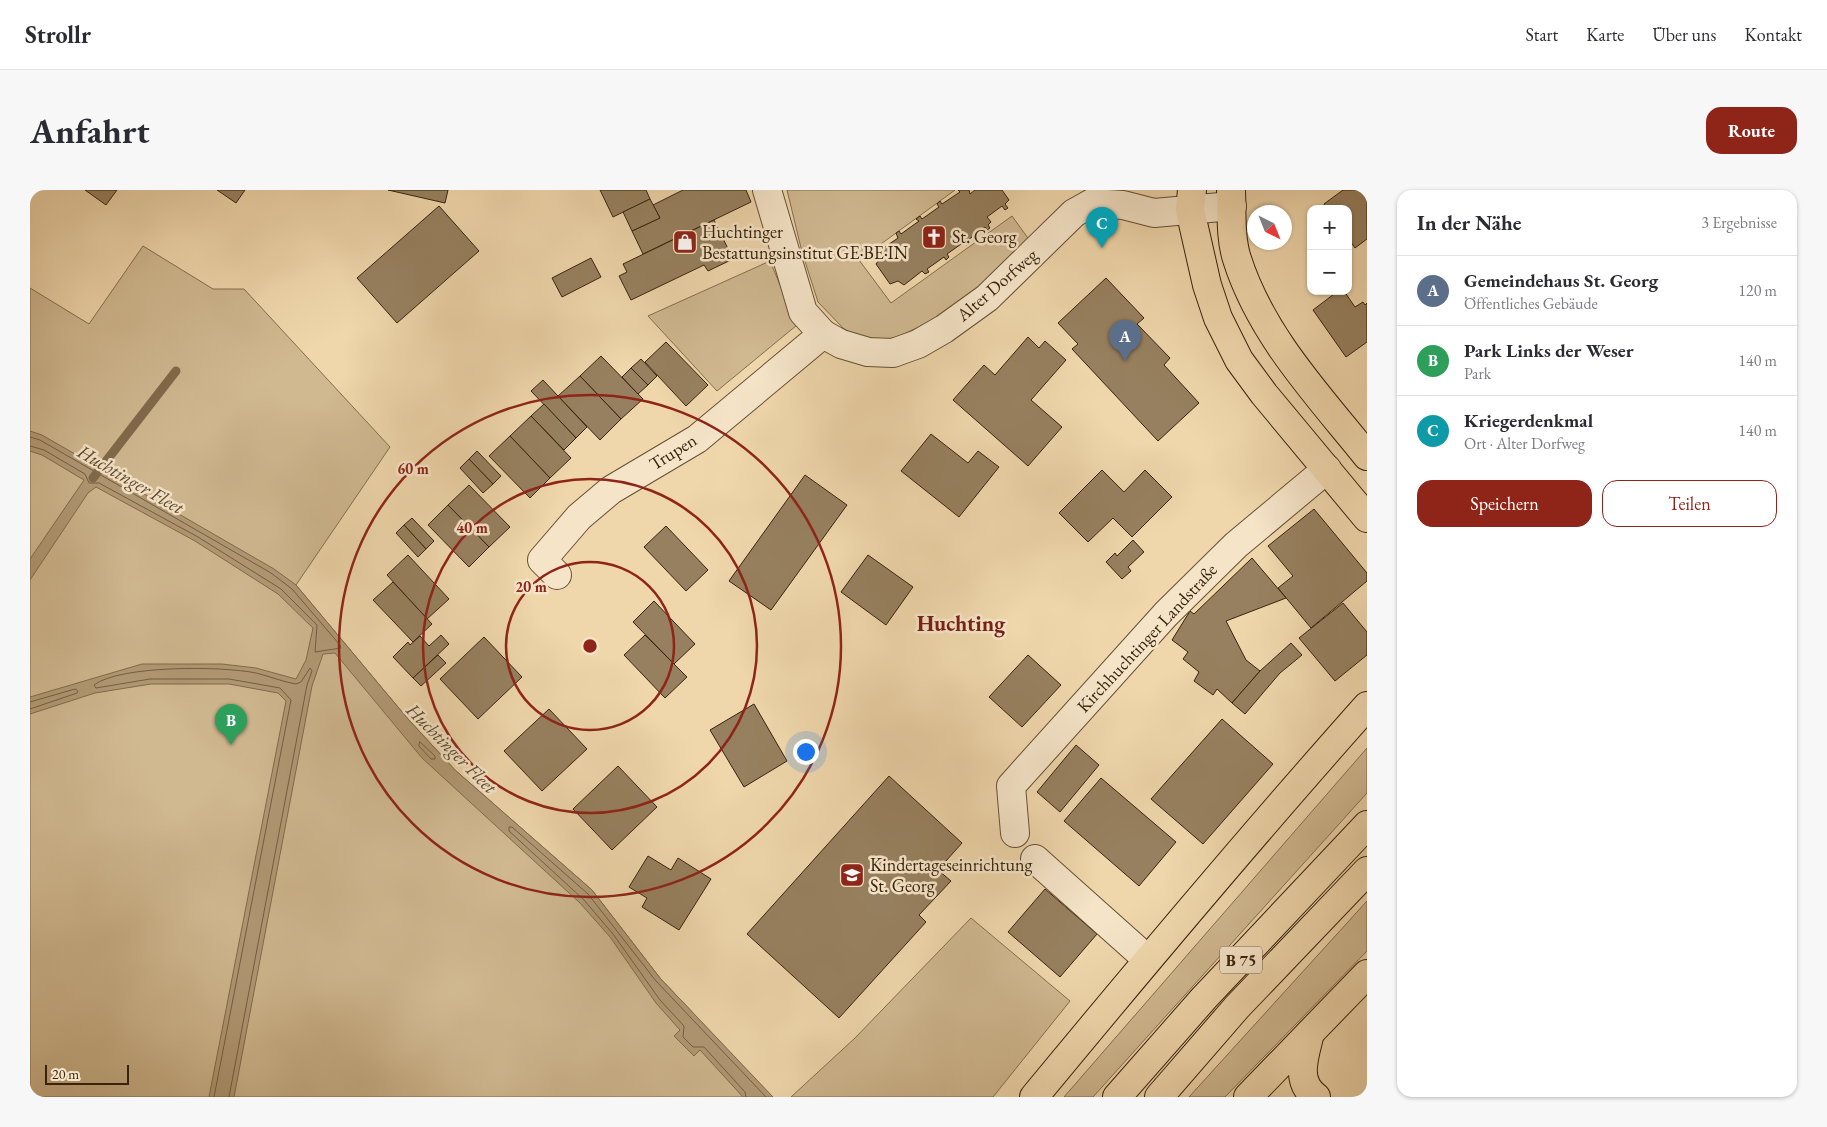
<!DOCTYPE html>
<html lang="de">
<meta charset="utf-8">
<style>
:root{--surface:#fff;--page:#f7f7f7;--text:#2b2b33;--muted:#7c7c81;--line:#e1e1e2;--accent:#8f2418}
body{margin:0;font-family:"EB Garamond",serif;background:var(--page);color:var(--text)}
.controls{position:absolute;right:15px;top:15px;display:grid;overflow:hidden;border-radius:10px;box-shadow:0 1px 4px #0004}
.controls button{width:45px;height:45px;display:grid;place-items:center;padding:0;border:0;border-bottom:1px solid var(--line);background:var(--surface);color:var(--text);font:25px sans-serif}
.compass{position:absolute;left:1217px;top:15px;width:45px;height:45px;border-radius:50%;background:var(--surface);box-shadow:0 1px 4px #0004;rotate:137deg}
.scale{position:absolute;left:15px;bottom:12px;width:84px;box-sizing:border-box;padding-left:5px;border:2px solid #38230d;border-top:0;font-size:14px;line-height:18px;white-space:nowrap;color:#38230d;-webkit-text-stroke:4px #f5e4c8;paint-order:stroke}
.you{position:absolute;left:775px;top:561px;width:18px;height:18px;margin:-12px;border:4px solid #fff;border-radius:50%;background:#1a73e8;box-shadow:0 0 0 8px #1a73e833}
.badge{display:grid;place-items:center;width:32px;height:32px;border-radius:50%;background:var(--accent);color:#fff;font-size:16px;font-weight:700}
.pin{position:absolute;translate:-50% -41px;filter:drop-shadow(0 1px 2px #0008)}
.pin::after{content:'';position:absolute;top:26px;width:18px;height:15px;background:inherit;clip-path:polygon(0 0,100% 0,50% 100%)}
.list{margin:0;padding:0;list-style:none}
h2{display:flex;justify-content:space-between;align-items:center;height:65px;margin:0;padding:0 20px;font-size:21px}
h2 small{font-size:16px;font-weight:400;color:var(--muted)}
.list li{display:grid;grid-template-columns:32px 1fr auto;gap:15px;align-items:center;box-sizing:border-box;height:70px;padding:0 20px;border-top:1px solid var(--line)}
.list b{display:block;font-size:19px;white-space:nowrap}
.list p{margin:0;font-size:16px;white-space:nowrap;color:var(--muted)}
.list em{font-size:16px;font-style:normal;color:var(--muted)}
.actions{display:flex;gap:10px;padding:15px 20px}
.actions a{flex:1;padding:11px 0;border:1px solid var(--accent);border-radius:15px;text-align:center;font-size:18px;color:var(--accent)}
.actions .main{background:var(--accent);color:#fff}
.map{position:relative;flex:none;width:1337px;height:907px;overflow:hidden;border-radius:15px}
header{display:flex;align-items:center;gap:30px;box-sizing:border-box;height:70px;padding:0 25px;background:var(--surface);border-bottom:1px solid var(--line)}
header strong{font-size:24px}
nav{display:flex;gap:28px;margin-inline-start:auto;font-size:18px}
.intro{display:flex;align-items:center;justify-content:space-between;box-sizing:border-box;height:120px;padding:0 30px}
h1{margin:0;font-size:35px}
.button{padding:12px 22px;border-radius:15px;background:var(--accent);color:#fff;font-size:18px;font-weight:700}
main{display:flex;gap:30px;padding:0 30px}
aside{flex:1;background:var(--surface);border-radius:15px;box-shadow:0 1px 4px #0004}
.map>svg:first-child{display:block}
.green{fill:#d0b890;stroke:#846e4e}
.water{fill:#b19975;stroke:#816a4b}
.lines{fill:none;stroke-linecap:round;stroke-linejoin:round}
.shore{stroke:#745e41;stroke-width:1}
.stream{stroke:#816a4b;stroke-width:9}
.building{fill:#97805f;stroke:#38230d}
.minor-casing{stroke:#665034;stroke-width:30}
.major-casing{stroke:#38230d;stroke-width:30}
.highway-casing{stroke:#38230d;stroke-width:30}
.minor{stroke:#f5e4c8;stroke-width:28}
.major{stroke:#efd6ab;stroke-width:28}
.highway{stroke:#efd6ab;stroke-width:28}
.ring{fill:none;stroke:#8f2418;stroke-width:2.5}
.labels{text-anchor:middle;stroke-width:5;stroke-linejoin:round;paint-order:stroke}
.shield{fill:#f5e4c8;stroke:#715d45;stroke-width:1}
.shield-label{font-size:16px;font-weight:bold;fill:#38230d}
.poi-label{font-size:18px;fill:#38230d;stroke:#f5e4c8;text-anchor:start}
.street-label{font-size:18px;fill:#38230d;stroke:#f5e4c8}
.water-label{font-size:19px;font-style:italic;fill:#5c462c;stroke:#f5e4c8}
.district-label{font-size:22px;font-weight:bold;fill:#7a1f14;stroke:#f5e4c8}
.centre{fill:#8f2418;stroke:#f5e4c8;stroke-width:2.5}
.ring-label{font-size:15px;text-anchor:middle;font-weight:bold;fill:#8f2418;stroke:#f5e4c8;stroke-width:5;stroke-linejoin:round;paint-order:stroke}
</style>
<header>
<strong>Strollr</strong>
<nav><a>Start</a><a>Karte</a><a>Über uns</a><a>Kontakt</a></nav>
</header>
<div class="intro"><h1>Anfahrt</h1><a class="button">Route</a></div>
<main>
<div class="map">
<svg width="1337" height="907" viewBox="0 0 1337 907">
<rect width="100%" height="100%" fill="#efd6ab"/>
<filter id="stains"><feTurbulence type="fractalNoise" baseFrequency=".004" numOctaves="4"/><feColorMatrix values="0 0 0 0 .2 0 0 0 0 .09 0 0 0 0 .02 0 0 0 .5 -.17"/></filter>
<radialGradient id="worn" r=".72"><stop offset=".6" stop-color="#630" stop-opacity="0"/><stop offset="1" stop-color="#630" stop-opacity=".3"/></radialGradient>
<g class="green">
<polygon points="757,0 925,0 829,70 861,113 982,26 1000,51 949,99 904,130 865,148 833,150 813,138 788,112 772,62"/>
<polygon points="113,56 183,99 214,99 360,257 266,395 378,529 425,580 562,700 630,788 742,907 0,907 0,98 59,134"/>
<polygon points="740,71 767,135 687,201 618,126"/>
<polygon points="1337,558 1337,603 1063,907 1034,907"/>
<polygon points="1337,711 1337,761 1195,907 1159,907"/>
<polygon points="941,728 1040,811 963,907 761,907 825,848"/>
</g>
<polygon class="water" points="0,241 12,245 244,379 266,395 378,529 425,580 562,700 630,788 743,907 713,907 670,860 664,866 644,846 650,840 626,813 580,747 550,713 392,568 305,463 293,464 282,496 204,907 179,907 256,511 248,503 199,494 121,494 65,503 0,524 0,507 112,474 192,474 226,478 266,489 276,470 283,438 248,404 165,351 66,297 58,303 0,390 0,369 54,290 12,265 0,261"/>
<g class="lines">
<g class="shore">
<polyline points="0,247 10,250 241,383 262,399 310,455 311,458 285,462 287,435 251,399 168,347 69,293 59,293 55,284 14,260 0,256"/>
<polyline points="0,512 45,499 48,501 47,503 0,519"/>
<polygon points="390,552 405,566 405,569 401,569 389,556"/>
<path d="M 184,907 L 261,510 L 250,498 L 199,489 L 120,489 L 66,498 L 64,495 C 90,475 193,476 226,483 C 239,486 253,492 266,494 L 271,492 L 280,478 L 282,481 L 277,495 L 199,907"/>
<polyline points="716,907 715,902 674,857 663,857 653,847 654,836 630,810 583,744 554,710 479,641 479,637 482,637 558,704 626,791 736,907"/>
</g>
<polyline class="stream" points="63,288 146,181"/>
</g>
<g class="building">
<polygon points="55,0 87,0 76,15"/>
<polygon points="187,0 215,0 206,13"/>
<polygon points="358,0 418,0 415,13"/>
<polygon points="570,0 616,0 620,9 583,27"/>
<polygon points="653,0 716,0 721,12 613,64 602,41 630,28 623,15"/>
<polygon points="928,0 939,0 940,4 945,0 972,0 979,10 975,14 978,18 975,20 972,16 957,27 961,32 958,35 960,38 957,40 955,37 938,50 940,53 936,55 934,52 917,64 919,67 916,70 914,67 897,79 899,82 895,84 892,81 874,95 868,91 860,94 846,74 851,67 849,61 868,48 866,43 869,41 871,44 889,31 886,29 890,26 892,29 909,17 907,14 910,11 912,14 930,2"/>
<polygon points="1313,0 1337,0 1337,49 1325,58 1318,48 1318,19 1297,19 1294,14"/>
<polygon points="620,9 630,28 602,41 593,22"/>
<polygon points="409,16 449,61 367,133 327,88"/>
<polygon points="684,30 703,69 678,81 674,75 601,110 589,86 597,82 593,74"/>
<polygon points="561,68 571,87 532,107 522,88"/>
<polygon points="1076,88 1114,128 1107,134 1140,168 1134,175 1169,213 1128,251 1042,159 1048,154 1028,133"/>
<polygon points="1308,101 1314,101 1325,117 1333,112 1335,115 1337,113 1337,152 1316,167 1283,120"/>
<polygon points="998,147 1009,158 1015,151 1036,170 1001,210 1032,237 998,276 923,210 954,175 965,185"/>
<polygon points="636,152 678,195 656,216 615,172"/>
<polygon points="571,166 613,209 591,229 550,186"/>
<polygon points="611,169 627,186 618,195 601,178"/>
<polygon points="601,178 618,195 608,204 592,187"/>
<polygon points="550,186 591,229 570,250 528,206"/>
<polygon points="513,190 557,237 546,248 501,201"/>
<polygon points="514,214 546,248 534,260 501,226"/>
<polygon points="501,226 541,268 520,288 480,246"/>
<polygon points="901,244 938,273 948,261 969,277 929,327 871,281"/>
<polygon points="480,246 520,288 500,308 459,266"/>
<polygon points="447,261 471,286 463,294 439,269"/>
<polygon points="439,269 463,294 453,303 430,278"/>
<polygon points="1072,280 1094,302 1115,280 1142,307 1102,347 1083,328 1058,352 1029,323"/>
<polygon points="775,285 817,315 741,420 699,391"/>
<polygon points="439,295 480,337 459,357 418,315"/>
<polygon points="418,315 459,357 439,377 398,335"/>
<polygon points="1284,319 1337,383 1337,391 1281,438 1248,398 1263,386 1238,356"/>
<polygon points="382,328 404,351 396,359 374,335"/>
<polygon points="374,335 396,359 388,367 366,343"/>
<polygon points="636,336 678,380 656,401 614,357"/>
<polygon points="1103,350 1114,362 1098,377 1101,381 1092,389 1076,372 1085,363 1087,366"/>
<polygon points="378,365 419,409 397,429 357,385"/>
<polygon points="838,365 883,397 856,435 811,402"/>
<polygon points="1222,368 1256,408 1196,431 1216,470 1230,481 1202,513 1187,499 1183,505 1164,491 1169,482 1153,469 1158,462 1142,450 1160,421 1164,424"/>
<polygon points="363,392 402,434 383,452 343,410"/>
<polygon points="624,411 665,454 644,474 603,432"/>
<polygon points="1313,413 1337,442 1337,465 1305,491 1269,448"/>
<polygon points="411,445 419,454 383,488 363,467 378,452 380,455 390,446 399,456"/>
<polygon points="615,445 657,487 635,508 594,465"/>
<polygon points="454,447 492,487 448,529 410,489"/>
<polygon points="1261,453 1272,465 1250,483 1215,524 1202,513 1230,481"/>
<polygon points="408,465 416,473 391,496 383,488"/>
<polygon points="998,465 1031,495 992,537 959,507"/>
<polygon points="724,514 757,571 714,597 680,540"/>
<polygon points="519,519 557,559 512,601 474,561"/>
<polygon points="1192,529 1243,574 1173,654 1121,609"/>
<polygon points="1046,555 1069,575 1030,622 1007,602"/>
<polygon points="588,576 627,617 582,660 543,619"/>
<polygon points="859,586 932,653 908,680 921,691 889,725 896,732 809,828 717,744"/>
<polygon points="1071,588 1146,652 1109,696 1034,631"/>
<polygon points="618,666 641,680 648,668 681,689 649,740 612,717 617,708 599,697"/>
<polygon points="1015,699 1067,744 1030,787 978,742"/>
</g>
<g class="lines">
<defs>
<g id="minor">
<polyline points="737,0 773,122 793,144 811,154 838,162 863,163 888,154 914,139 957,108 1044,23 1062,13 1093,15 1124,23 1202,16"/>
<polyline points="527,385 512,370 549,327 581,300 667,249 793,144"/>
<polyline points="985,643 981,596 1136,424 1206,355 1297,279"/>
<polyline points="1005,669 1117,769"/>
</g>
<g id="major">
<polyline points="1162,0 1160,20 1177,95 1188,128 1209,170 1234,204 1337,328"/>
<path d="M 1201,0 C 1202,21 1200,48 1207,69 C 1231,145 1288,205 1337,266"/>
<path d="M 1280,843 C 1275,865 1264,891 1286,907"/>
<polyline points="1218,907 1337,784"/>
</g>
<g id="highway">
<path d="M 1004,907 C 1113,775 1223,644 1337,516"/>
<polyline points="1087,907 1174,808 1337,635"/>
<polyline points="1129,907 1207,817 1337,681"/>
</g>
</defs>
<use href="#minor" class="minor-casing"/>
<use href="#major" class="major-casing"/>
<use href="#highway" class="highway-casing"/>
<use href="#minor" class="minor"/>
<use href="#major" class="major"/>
<use href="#highway" class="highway"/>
</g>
<g class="ring">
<circle cx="560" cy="456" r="84"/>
<circle cx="560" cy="456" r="167"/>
<circle cx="560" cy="456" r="251"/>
</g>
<defs>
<symbol id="church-square" viewBox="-11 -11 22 22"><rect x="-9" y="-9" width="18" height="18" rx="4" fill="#8f2418" stroke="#f5e4c8"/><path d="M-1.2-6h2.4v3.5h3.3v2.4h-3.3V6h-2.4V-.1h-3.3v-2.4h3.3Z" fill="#fff"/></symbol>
<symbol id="shop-square" viewBox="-11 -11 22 22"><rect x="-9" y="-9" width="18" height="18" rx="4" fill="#8f2418" stroke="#f5e4c8"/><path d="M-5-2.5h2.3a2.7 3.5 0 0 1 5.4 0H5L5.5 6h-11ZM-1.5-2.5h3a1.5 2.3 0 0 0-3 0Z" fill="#fff"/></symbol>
<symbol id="school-square" viewBox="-11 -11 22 22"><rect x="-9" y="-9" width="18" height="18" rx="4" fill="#8f2418" stroke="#f5e4c8"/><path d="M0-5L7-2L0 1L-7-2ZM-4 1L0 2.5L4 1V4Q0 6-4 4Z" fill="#fff"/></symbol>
</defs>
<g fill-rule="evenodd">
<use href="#church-square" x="890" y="33" width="28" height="28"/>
<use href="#shop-square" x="641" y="38" width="28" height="28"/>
<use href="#school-square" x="808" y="671" width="28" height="28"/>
</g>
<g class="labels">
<rect class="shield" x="1190" y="756.5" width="42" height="27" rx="4"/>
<g class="shield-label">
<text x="1211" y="776">B 75</text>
</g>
<g class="poi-label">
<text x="672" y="48">Huchtinger<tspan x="672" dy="21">Bestattungsinstitut GE·BE·IN</tspan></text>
<text x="922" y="53">St. Georg</text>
<text x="840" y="681">Kindertageseinrichtung<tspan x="840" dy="21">St. Georg</tspan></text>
</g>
<g class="street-label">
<text transform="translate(967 95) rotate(-41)" y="6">Alter Dorfweg</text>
<text transform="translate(643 262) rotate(-32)" y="6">Trupen</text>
<text transform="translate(1117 448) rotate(-47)" y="6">Kirchhuchtinger Landstraße</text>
</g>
<g class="water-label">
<text transform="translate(101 289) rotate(30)" y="7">Huchtinger Fleet</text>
<text transform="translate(422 558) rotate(45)" y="7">Huchtinger Fleet</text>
</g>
<g class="district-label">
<text x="931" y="441">Huchting</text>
</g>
</g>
<circle cx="560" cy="456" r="8" class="centre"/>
<g class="ring-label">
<text x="383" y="284">60 m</text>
<text x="442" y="343">40 m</text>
<text x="501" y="402">20 m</text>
</g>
<rect width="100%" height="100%" filter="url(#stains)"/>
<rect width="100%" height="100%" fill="url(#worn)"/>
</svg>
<div class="controls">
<button>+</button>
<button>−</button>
</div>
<svg class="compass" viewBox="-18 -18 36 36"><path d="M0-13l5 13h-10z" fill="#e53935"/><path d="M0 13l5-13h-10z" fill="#7c7c81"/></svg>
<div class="scale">20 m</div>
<div class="you"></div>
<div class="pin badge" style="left:1095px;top:171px;background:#5c6f8a">A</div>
<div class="pin badge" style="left:201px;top:555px;background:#2e9e5b">B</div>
<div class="pin badge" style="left:1072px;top:58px;background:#0f9aa8">C</div>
</div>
<aside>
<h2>In der Nähe<small>3 Ergebnisse</small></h2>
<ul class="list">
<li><span class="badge" style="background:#5c6f8a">A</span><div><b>Gemeindehaus St. Georg</b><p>Öffentliches Gebäude</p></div><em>120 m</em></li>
<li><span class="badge" style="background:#2e9e5b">B</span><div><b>Park Links der Weser</b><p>Park</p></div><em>140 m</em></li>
<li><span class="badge" style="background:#0f9aa8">C</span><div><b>Kriegerdenkmal</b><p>Ort · Alter Dorfweg</p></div><em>140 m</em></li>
</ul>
<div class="actions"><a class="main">Speichern</a><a>Teilen</a></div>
</aside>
</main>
